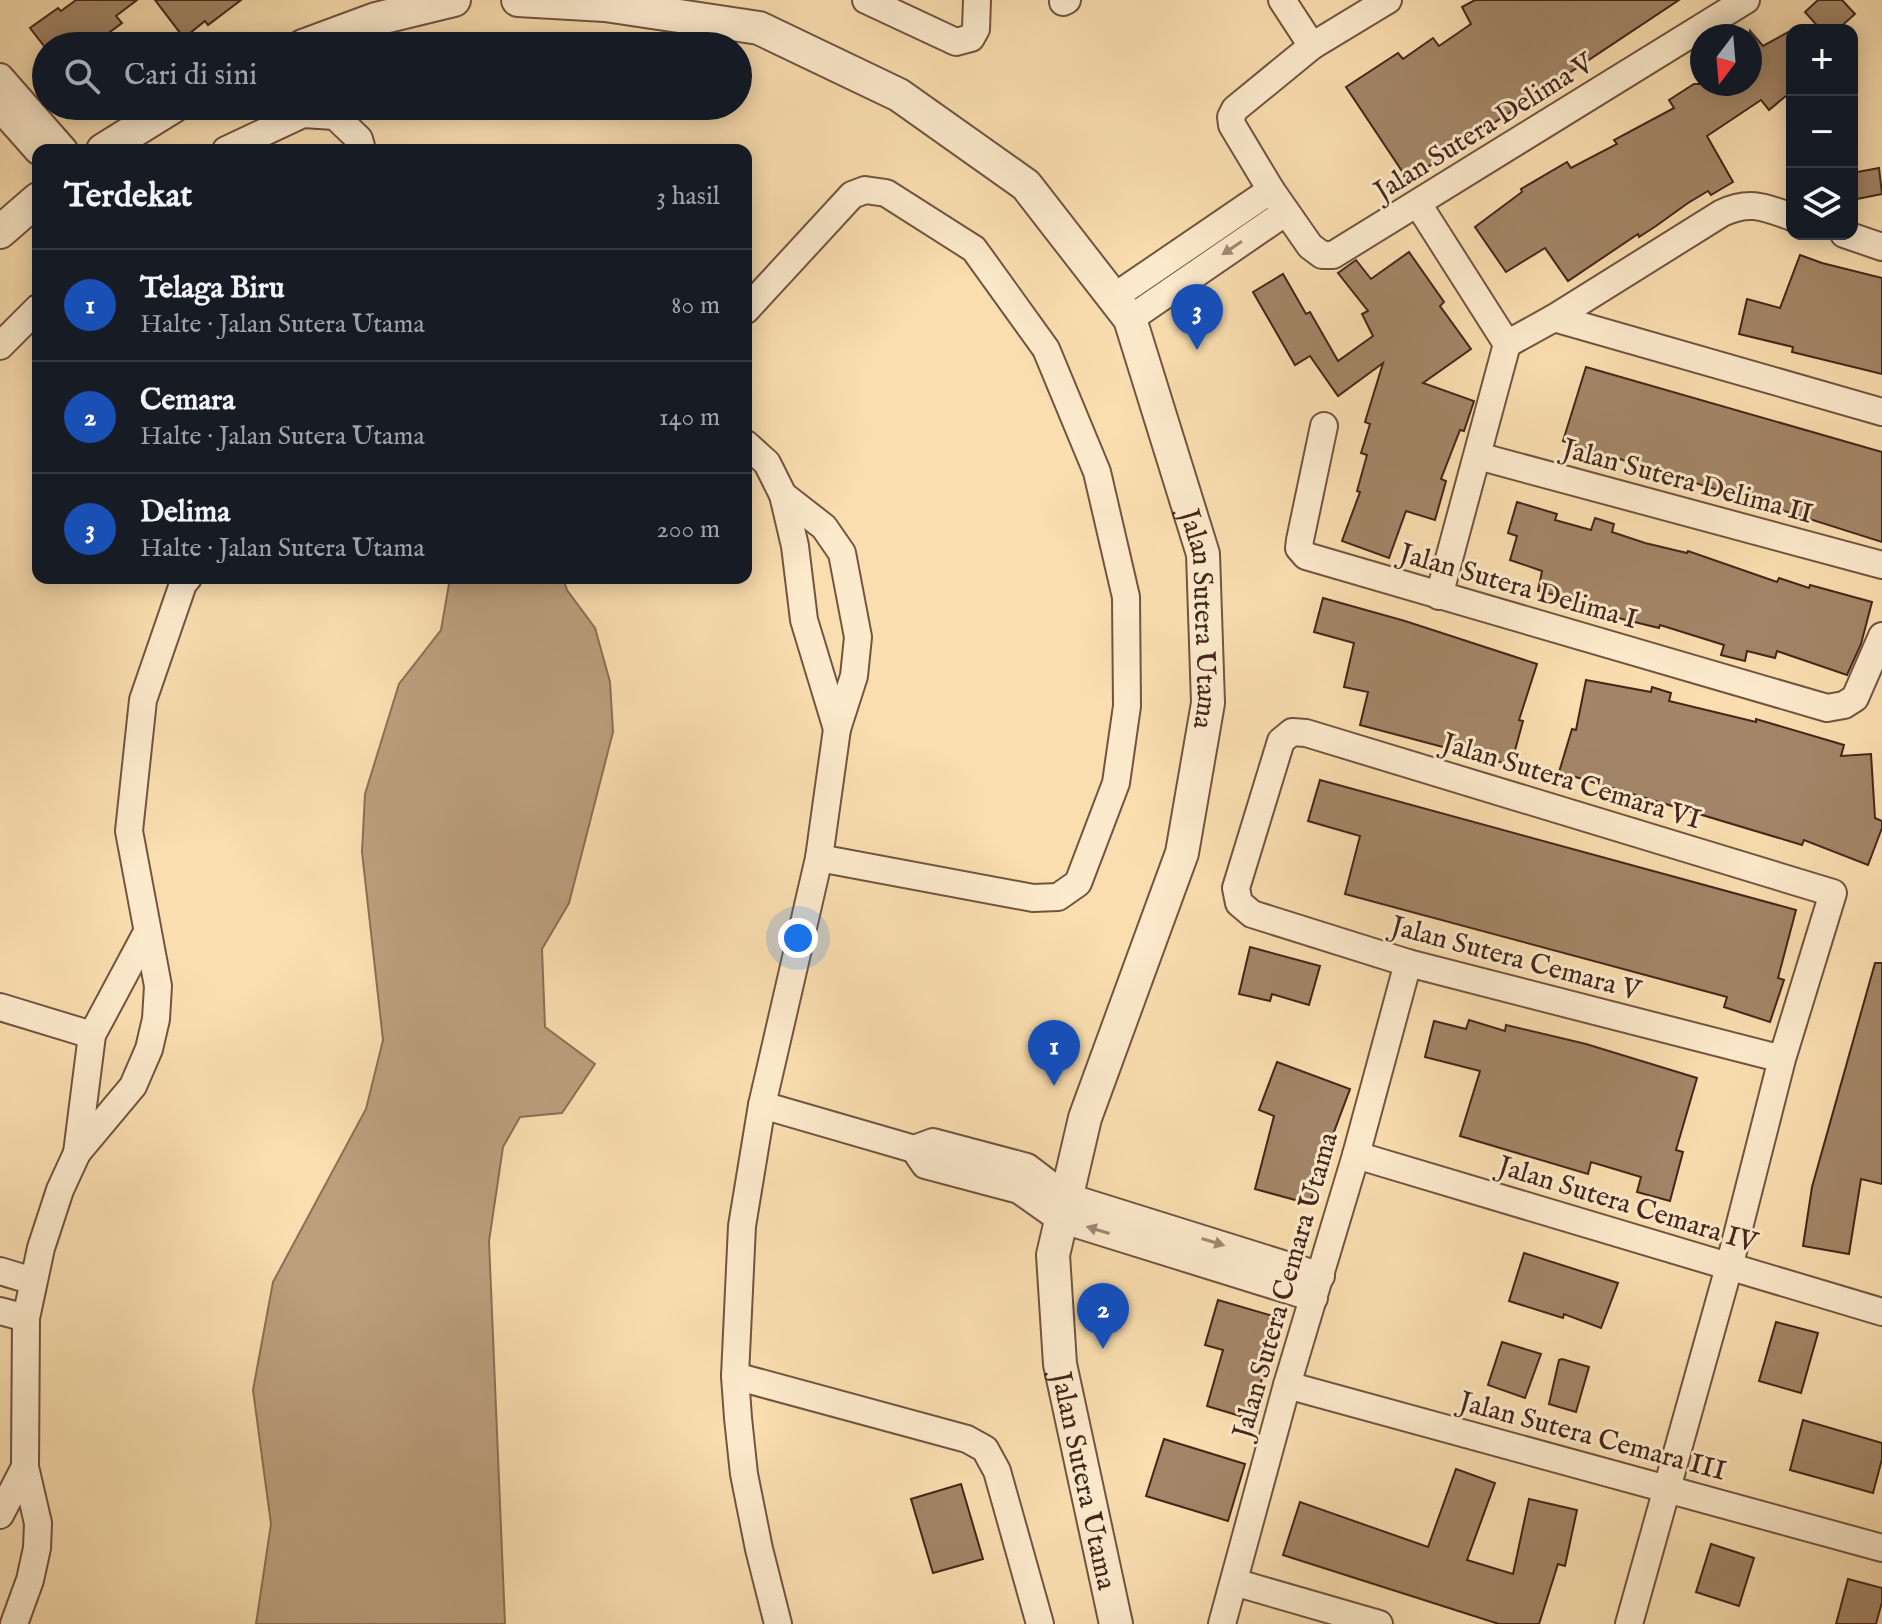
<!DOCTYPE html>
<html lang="id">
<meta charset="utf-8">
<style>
:root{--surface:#171b24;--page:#242831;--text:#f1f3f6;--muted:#9ea1a6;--line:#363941;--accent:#8c9099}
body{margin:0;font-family:"IM FELL English",serif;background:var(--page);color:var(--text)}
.controls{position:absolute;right:24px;top:24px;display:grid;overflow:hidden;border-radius:16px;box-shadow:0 4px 20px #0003}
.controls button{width:72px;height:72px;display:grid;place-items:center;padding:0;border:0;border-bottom:2px solid var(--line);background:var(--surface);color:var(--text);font:40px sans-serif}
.compass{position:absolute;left:1690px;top:24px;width:72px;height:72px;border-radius:50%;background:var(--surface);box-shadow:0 4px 20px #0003;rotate:196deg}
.you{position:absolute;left:798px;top:938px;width:28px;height:28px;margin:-20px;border:6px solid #fff;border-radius:50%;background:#1a73e8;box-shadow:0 0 0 12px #1a73e833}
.badge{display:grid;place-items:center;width:52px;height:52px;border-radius:50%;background:var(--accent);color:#fff;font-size:26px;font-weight:700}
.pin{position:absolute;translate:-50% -66px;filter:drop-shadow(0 2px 4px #0008)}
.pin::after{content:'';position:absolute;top:42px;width:28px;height:24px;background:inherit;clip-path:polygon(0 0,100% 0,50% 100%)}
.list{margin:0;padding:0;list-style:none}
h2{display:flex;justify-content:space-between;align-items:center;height:104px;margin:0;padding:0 32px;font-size:34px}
h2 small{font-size:26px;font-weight:400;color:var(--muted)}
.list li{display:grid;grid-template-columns:52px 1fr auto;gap:24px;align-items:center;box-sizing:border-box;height:112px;padding:0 32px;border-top:2px solid var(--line)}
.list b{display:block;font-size:30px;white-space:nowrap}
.list p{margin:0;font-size:26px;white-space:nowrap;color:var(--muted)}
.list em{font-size:26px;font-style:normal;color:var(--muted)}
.icon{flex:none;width:44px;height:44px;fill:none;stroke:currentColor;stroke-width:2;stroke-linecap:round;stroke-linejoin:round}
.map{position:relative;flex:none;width:1882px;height:1624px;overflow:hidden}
.search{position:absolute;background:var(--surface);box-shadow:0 4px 20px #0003;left:32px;top:32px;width:720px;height:88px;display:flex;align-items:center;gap:20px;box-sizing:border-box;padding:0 28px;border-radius:44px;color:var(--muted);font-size:30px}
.panel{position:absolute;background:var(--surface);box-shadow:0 4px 20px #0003;left:32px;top:144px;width:720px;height:440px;border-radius:16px}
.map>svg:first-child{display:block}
.water{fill:#bc9f7d;stroke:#8c6f55;stroke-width:2}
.building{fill:#a38668;stroke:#44261a;stroke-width:2}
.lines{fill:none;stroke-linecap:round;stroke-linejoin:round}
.minor-casing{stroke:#725440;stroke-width:30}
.tertiary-casing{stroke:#725440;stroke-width:36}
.minor{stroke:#fceacc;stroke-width:26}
.tertiary{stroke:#fceacc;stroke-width:32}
.oneway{fill:#a08873}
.labels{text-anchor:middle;stroke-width:6;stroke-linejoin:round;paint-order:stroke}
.street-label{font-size:28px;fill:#44261a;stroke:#fceacc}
</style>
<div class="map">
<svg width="1882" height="1624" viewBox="0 0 1882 1624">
<rect width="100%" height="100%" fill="#fadeb0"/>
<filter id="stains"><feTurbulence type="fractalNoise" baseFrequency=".0025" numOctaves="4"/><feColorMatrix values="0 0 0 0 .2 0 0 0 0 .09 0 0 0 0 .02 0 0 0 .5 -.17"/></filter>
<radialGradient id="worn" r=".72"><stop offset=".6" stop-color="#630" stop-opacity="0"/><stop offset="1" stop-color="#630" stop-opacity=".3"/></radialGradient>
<polygon class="water" points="450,578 563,578 567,590 595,628 610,682 613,732 569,903 542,949 545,1027 595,1064 562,1113 520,1117 503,1147 489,1241 505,1624 256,1624 271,1524 253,1390 273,1282 366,1109 383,1040 362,852 365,794 399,684 441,630"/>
<g class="building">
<polygon points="76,0 137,0 116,16 122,23 91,46 44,46 30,28 58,8 61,11"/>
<polygon points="155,0 241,0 208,25 205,21 184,38"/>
<polygon points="1475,0 1679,0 1408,180 1346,87 1398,53 1403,59 1433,38 1439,46 1471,24 1462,7"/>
<polygon points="1818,0 1842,0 1855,14 1837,30 1821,30 1805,12"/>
<polygon points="1792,30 1792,91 1769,110 1761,100 1707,136 1733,182 1711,195 1708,191 1688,203 1656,226 1639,237 1638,234 1568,281 1545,248 1506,272 1475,227 1522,192 1521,189 1567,162 1571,168 1617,144 1614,140 1674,108 1669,100 1694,84 1750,84 1750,31 1763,46"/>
<polygon points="1879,168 1882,194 1852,200 1852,173"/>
<polygon points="1409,252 1444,302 1440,306 1471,349 1423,383 1474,401 1464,431 1460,430 1441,479 1446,481 1435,520 1406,511 1389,558 1342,541 1360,492 1357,491 1367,455 1361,453 1370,424 1365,422 1383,363 1338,396 1310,356 1295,365 1253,292 1283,274 1306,314 1310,312 1338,361 1373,336 1362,314 1368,311 1338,273 1356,260 1371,279"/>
<polygon points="1800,255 1822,263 1882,278 1882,374 1792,352 1793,347 1739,334 1747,299 1780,308"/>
<polygon points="1586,367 1882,452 1882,542 1563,441"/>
<polygon points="1517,502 1557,514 1555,520 1591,530 1595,518 1614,524 1612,532 1645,543 1687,553 1688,551 1777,582 1779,578 1809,588 1810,585 1872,602 1861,644 1847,675 1777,651 1775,658 1747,651 1745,661 1721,655 1724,645 1660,625 1659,628 1614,617 1588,608 1589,603 1538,591 1542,571 1510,560 1517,536 1508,533"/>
<polygon points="1323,598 1405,621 1537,664 1519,720 1523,721 1511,765 1360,725 1368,692 1344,687 1354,643 1314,632"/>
<polygon points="1586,680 1651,692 1652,687 1671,693 1669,701 1756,722 1756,719 1844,745 1841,756 1871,754 1875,818 1882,821 1882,828 1868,865 1804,840 1802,845 1559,772 1572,729 1576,730"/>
<polygon points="1320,780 1796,910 1778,978 1784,980 1770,1022 1724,1007 1727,997 1345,894 1360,836 1308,821"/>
<polygon points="1250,947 1320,966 1309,1005 1272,994 1270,1001 1239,994"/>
<polygon points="1875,963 1882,963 1882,1184 1861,1179 1849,1254 1803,1246 1812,1187"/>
<polygon points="1469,1020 1505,1031 1506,1025 1586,1044 1697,1078 1676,1150 1683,1152 1670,1201 1637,1192 1641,1177 1591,1162 1588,1174 1460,1136 1480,1071 1425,1057 1434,1021 1466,1029"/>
<polygon points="1277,1062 1350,1089 1332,1137 1328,1136 1310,1204 1255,1189 1274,1116 1259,1110"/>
<polygon points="1524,1253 1618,1283 1601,1328 1564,1314 1563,1318 1509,1301"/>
<polygon points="1218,1300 1280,1318 1250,1419 1207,1406 1223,1350 1205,1345"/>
<polygon points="1776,1322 1818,1333 1801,1393 1759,1381"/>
<polygon points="1502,1342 1541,1354 1525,1398 1488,1385"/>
<polygon points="1562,1359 1589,1367 1576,1412 1549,1404 1559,1360"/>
<polygon points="1803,1420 1882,1443 1882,1459 1873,1493 1790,1470"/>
<polygon points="1164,1439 1245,1464 1228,1521 1146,1496"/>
<polygon points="1456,1469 1495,1483 1467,1560 1513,1574 1529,1499 1577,1510 1565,1566 1558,1564 1539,1624 1499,1624 1283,1555 1300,1502 1428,1547"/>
<polygon points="961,1484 983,1559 933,1573 911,1499"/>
<polygon points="1711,1544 1754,1558 1739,1606 1696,1592"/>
<polygon points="1848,1579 1882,1588 1882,1602 1876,1624 1836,1624"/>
</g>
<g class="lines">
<defs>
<g id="minor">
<polyline points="866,0 956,42 971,38 976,29 977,0"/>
<polyline points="1282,0 1312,46"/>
<polyline points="1388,0 1312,46 1235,109 1231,117 1232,125 1271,190 1310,246 1322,255 1333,255 1746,0"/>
<polyline points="1063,2 1067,0"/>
<polyline points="0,77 64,150"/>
<polyline points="0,108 38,151"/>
<polyline points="226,150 303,114 335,116 359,139 362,150"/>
<polyline points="1418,204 1507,344 1439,596"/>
<polyline points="1844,234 1882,247"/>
<polyline points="1114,297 1271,190"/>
<polyline points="746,310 852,195 865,190 886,193 974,249 1046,349 1097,472 1126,597 1127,706 1116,783 1078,883 1058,897 1033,898 819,858"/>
<polyline points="1554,318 1882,412"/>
<polyline points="1130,319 1286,212"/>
<path d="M 1507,344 L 1554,318 L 1722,213 C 1750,200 1764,207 1792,217"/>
<polyline points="0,346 38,308"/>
<polyline points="1324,426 1300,540 1299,548 1306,556 1827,708 1844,705 1855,698 1882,636"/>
<polyline points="746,444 767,463 783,495 824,527 842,553 858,637 854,676 837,729 819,858 762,1105 742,1226 735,1376 738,1418 744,1474 759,1549 778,1624"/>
<polyline points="1478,456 1882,565"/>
<polyline points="783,495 795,546 804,620 837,729"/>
<polyline points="0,1007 92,1035"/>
<polyline points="762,1105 914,1149 933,1142 1027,1167 1065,1196 1321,1276"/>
<polyline points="914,1149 925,1165 1019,1190 1060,1219 1314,1298"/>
<polyline points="77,1153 92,1035 147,932"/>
<polyline points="1356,1155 1882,1312"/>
<polyline points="0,1271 33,1281"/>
<polyline points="0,1311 26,1318"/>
<polyline points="735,1376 967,1439 985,1449 997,1471 1040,1624"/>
<polyline points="1287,1385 1882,1548"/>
<polyline points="0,1515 25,1467"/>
<polyline points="1234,1582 1379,1624"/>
<polyline points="14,1624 30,1580 37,1548 38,1523 25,1467 26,1318 41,1248 60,1190 77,1153 133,1086 149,1049 156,1019 158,986 129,831 143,700 183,584 188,578"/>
<polyline points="1222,1624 1287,1385 1356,1155 1408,963"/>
<polyline points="1629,1624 1729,1267 1782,1059 1833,893 1306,733 1292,732 1281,741 1236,888 1239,903 1252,914 1408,963 1782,1059"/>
</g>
<g id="tertiary">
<path id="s1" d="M 518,0 L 605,5 L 759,28 L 899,95 L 1026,185 L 1130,319 L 1203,554 L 1208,703 L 1182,853 L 1085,1118 L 1053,1255 L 1060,1364 L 1116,1624"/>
<polyline points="303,46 376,19 454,0"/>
<polyline points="103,150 174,106"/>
<polyline points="0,232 38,199"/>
</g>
</defs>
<use href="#minor" class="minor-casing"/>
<use href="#tertiary" class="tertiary-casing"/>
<use href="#minor" class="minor"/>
<use href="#tertiary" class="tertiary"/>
</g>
<defs><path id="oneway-solid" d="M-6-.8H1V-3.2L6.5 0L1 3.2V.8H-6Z" transform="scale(2)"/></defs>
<g class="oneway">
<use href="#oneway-solid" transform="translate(1232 248) rotate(146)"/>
<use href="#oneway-solid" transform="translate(1098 1230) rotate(-163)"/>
<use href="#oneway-solid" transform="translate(1213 1242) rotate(17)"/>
</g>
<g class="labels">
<g class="street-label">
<text transform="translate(1483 126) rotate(-32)" y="10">Jalan Sutera Delima V</text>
<text transform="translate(1688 480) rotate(15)" y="10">Jalan Sutera Delima II</text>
<text transform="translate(1519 585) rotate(16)" y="10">Jalan Sutera Delima I</text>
<text dy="10" stroke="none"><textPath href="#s1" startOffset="1034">Jalan Sutera Utama</textPath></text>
<text transform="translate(1572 780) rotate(17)" y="10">Jalan Sutera Cemara VI</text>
<text transform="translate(1516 957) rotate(15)" y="10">Jalan Sutera Cemara V</text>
<text transform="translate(1628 1203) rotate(17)" y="10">Jalan Sutera Cemara IV</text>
<text transform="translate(1284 1285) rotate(-74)" y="10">Jalan Sutera Cemara Utama</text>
<text transform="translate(1593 1435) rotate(15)" y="10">Jalan Sutera Cemara III</text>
<text dy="10" stroke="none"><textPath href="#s1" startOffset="1922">Jalan Sutera Utama</textPath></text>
</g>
</g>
<rect width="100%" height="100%" filter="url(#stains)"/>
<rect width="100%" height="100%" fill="url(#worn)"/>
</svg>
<div class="controls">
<button>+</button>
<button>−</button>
<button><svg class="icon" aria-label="layers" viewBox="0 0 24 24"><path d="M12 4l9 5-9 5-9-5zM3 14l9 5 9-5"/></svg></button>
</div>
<svg class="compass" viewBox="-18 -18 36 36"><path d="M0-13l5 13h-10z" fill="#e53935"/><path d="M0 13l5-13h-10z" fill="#9ea1a6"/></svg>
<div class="you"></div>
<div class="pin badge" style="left:1054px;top:1086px;background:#1a4fb4">1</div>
<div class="pin badge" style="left:1103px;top:1349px;background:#1a4fb4">2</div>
<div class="pin badge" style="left:1197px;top:350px;background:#1a4fb4">3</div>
<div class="search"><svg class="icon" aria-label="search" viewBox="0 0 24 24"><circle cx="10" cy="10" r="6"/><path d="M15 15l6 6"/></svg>Cari di sini</div>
<section class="panel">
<h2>Terdekat<small>3 hasil</small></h2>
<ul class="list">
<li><span class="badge" style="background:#1a4fb4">1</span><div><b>Telaga Biru</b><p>Halte · Jalan Sutera Utama</p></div><em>80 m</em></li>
<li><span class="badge" style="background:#1a4fb4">2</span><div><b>Cemara</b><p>Halte · Jalan Sutera Utama</p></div><em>140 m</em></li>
<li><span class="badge" style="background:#1a4fb4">3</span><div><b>Delima</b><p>Halte · Jalan Sutera Utama</p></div><em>200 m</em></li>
</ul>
</section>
</div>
